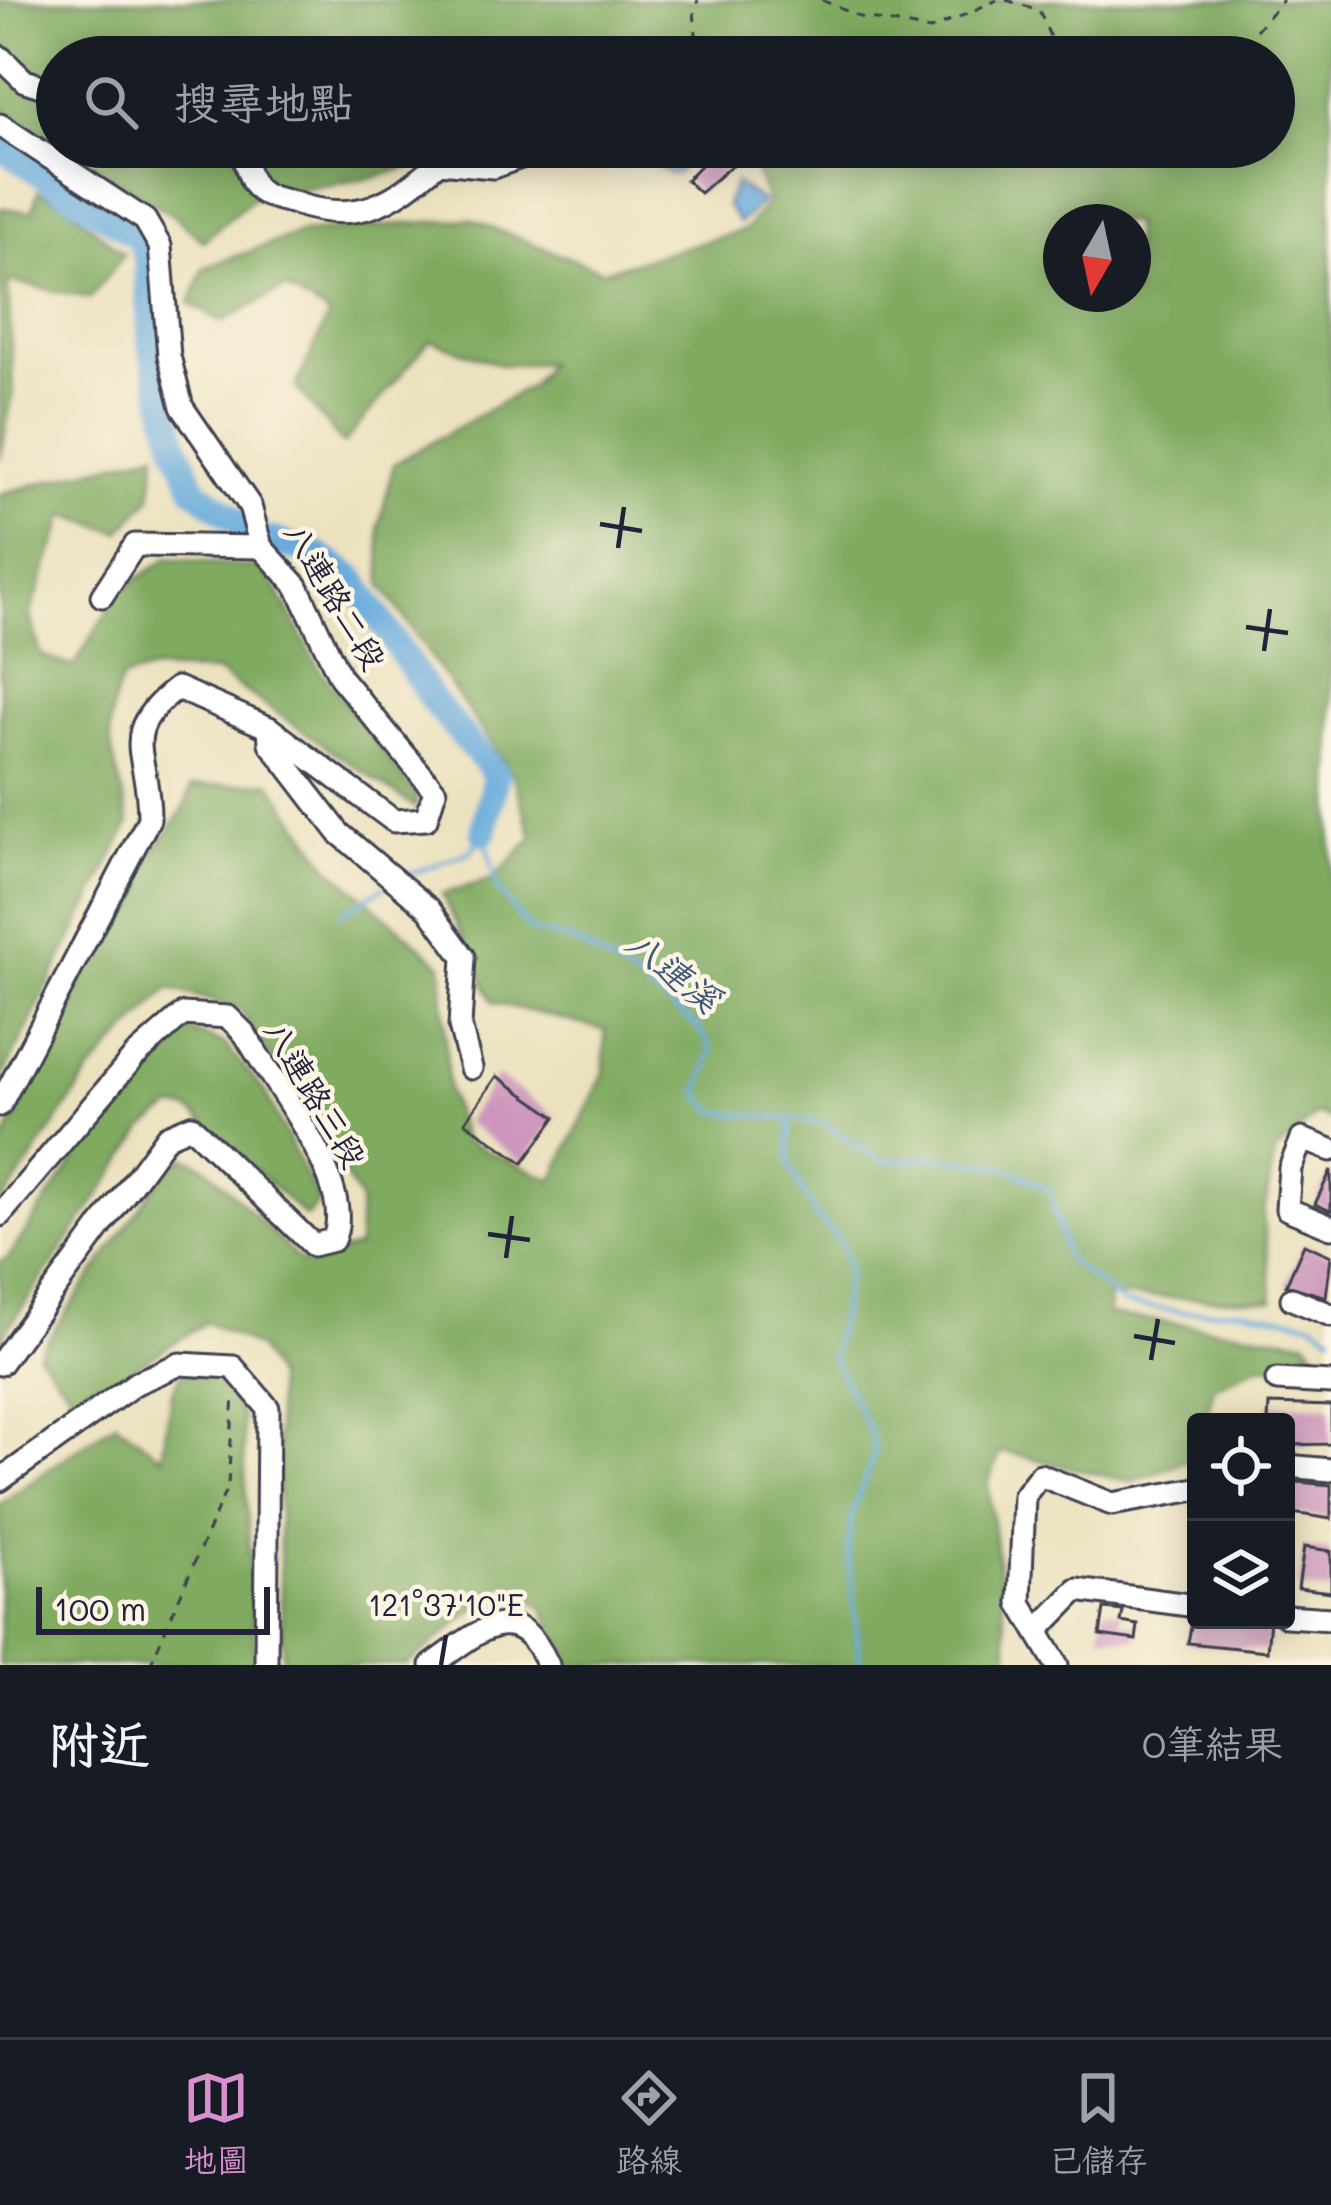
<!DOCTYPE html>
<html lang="zh-TW">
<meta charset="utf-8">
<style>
:root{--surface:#171b24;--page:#242831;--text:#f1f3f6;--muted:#9ea1a6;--line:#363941;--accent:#d690ce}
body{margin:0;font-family:Mali,"LXGW WenKai TC",sans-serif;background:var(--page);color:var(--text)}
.controls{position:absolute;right:36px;bottom:36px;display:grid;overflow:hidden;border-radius:12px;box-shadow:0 6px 30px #0003}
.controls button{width:108px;height:108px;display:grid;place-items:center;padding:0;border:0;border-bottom:3px solid var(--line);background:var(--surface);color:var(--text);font:60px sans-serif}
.compass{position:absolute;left:1043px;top:204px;width:108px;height:108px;border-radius:50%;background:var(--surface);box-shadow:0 6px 30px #0003;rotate:189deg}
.scale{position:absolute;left:36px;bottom:30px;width:234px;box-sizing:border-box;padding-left:12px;border:6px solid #22223b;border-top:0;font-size:33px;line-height:42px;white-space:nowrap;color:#22223b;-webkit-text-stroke:9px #fcf5e5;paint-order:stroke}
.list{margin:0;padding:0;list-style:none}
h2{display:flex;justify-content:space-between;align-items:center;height:156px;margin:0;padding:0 48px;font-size:51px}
h2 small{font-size:39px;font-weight:400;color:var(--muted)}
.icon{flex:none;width:66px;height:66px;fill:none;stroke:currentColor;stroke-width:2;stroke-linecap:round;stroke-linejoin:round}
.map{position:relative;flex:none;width:1331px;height:1665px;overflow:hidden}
.search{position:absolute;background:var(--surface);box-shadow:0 6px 30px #0003;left:36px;right:36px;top:36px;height:132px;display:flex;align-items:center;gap:30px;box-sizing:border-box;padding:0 42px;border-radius:66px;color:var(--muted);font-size:45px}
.sheet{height:372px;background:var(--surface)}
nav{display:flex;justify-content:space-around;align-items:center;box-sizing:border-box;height:168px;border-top:3px solid var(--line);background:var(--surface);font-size:33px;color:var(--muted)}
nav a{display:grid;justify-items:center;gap:6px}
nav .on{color:var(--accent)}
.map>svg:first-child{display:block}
.forest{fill:#80aa60;stroke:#51664e;stroke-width:3;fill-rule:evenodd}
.water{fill:#68aadc;stroke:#45668c;stroke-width:3}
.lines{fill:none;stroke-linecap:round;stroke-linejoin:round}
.stream{stroke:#68aadc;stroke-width:4.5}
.river{stroke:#68aadc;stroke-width:27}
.building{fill:#cd96bc}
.minor-casing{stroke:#403f4f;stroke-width:27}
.path{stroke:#403f4f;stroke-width:3;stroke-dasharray:9 9;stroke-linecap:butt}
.minor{stroke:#fff;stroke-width:21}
.ticks{fill:none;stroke:#22223b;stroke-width:4.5}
.labels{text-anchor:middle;stroke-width:9;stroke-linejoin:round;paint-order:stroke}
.street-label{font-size:33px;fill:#22223b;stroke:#fcf5e5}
.water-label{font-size:36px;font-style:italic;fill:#3e587b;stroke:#fcf5e5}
.ticks-label{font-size:30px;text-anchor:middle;fill:#22223b;stroke:#fcf5e5;stroke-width:9;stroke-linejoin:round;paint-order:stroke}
</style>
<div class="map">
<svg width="1331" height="1665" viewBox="0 0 1331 1665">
<rect width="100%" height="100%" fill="#fcf5e5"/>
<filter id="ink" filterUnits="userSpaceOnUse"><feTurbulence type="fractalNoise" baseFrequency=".00833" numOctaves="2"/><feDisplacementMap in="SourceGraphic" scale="24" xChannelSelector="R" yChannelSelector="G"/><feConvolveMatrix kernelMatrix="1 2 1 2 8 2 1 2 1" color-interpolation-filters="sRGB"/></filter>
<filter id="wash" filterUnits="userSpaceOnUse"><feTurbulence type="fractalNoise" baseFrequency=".004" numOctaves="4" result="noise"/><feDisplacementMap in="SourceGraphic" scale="48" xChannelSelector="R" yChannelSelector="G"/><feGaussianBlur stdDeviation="2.7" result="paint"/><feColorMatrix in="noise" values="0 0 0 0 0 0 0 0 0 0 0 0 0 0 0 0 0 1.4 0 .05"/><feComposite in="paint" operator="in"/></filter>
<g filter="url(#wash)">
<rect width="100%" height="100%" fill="#ebe1be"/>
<g class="forest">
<path d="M 0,0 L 1331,0 L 1331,1119 L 1317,1114 L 1275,1153 L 1263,1217 L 1273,1300 L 1108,1296 L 1109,1315 L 1306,1340 L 1331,1370 L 1259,1365 L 1214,1387 L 1205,1422 L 1196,1422 L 1196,1457 L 1131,1482 L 1001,1451 L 988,1483 L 1010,1662 L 1016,1665 L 570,1665 L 543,1608 L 508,1582 L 407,1665 L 283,1665 L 275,1378 L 258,1348 L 206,1322 L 78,1404 L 38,1353 L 171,1163 L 186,1157 L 207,1168 L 301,1262 L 358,1247 L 360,1200 L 240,1009 L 169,988 L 91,1071 L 0,1206 L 0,1150 L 121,898 L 185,807 L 191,787 L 270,782 L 329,867 L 442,965 L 448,1090 L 464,1141 L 553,1180 L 604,1073 L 605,1030 L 493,1002 L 442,894 L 493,879 L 533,837 L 512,774 L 382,586 L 379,526 L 394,464 L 532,385 L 547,363 L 502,365 L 430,340 L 343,444 L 296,387 L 329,315 L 285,288 L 221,322 L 190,303 L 204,268 L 303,232 L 470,219 L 603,271 L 745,230 L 768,203 L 746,147 L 1274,147 L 1274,57 L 57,57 L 57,143 L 0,107 ZM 1061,222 L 1133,222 L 1133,294 L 1061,294 Z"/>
<polygon points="64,147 477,147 376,177 254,197 203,241 174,216"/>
<polygon points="38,191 64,203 124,254 90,298 8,281 13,393 0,460 0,208 32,212"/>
<path d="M 157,452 L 151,497 L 120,532 L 65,515 L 30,615 L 41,655 L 73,667 L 120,591 L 168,558 L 266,569 L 320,670 L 417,797 L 415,807 L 217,672 L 152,670 L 122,679 C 95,739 120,765 129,824 L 0,1082 L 0,494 Z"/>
<polygon points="188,1030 225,1044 264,1091 319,1202 306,1217 190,1110 173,1107 146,1127 0,1340 0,1261 7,1259 153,1046"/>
<polygon points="182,1373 221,1379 242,1417 256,1665 0,1665 0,1504 116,1422 162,1457 171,1394"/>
</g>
<g class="water">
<polygon points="646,147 674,147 688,158 677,173 669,174 648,159"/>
<polygon points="735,183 763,202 739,223 726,205"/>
</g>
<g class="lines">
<g class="stream">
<polyline points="484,832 498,889 530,930 576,942 627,973 699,1028 712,1051 698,1094 716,1112 821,1122 883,1162 936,1157 1005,1167 1050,1190 1066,1258 1124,1304 1184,1312 1240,1309 1312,1322 1331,1334"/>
<polyline points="405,876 470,852 484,832"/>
<polyline points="341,914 384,887"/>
<polyline points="790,1121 789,1165 817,1218 839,1239 849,1265 832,1357 869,1429 875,1452 852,1512 848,1551 860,1665"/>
</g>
<g class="river">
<polyline points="0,147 140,238 147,262 151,346 176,445 195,489 254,534"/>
<polyline points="273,540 319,556 353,578 434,703 496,774 484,832"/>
</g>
</g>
<g id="blocks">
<g class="building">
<polygon points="706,147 729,147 739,159 700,193 686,180 712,153"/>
<polygon points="497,1076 556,1117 523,1163 465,1122"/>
<polygon points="1331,1170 1331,1211 1315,1204"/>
<polygon points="1304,1244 1331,1256 1326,1297 1286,1285"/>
<polygon points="1269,1404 1331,1406 1331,1444 1286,1445 1286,1422 1268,1422"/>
<polygon points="1286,1481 1331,1485 1331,1519 1286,1512"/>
<polygon points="1304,1547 1331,1551 1331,1592 1298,1588"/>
<polygon points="1104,1609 1123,1611 1121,1622 1138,1625 1136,1640 1100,1635"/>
<polygon points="1270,1620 1267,1651 1188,1643 1192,1621"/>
</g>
</g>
</g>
<g filter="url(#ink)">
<use href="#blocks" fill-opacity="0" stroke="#403f4f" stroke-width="3"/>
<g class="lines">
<defs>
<g id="minor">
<polyline points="0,57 25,81 57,91"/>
<path d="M 0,125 L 145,220 L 160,246 L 169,356 L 182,407 L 250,506 L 261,547 L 297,586 L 340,677 L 435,791 L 426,819 L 394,821 L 269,728 L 177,688 C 115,735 150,753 149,819 L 0,1105"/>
<path d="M 240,147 C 244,158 247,172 253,183 C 262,198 279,198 294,203 C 357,225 392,204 439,162 L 493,167 L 549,147"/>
<polyline points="102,596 135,545 261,547"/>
<polyline points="269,728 270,743 339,833 429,909 464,957 460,1026 471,1068"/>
<polyline points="1331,1150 1302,1139 1290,1168 1287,1209 1331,1227"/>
<path d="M 0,1215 L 134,1057 L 183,1014 L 228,1017 L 245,1034 C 273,1085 358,1186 333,1240 L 313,1245 L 191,1126 L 167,1136 L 0,1364"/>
<polyline points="1292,1299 1331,1315"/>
<polyline points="1277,1380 1331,1383"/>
<polyline points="1286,1466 1331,1470"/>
<polyline points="0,1480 136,1383 180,1364 233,1367 268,1408 266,1665"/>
<polyline points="1286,1616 1331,1619"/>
<polyline points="1038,1630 1077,1590 1196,1606"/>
<path d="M 432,1665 C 478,1633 516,1593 548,1665"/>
<polyline points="1057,1665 1020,1603 1024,1496 1040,1475 1112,1504 1196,1489"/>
</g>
</defs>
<use href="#minor" class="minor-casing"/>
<g class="path">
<polyline points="822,0 860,17 930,30 997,0"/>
<polyline points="1006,0 1039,10 1051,39 1075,57"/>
<polyline points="698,57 694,11 698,0"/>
<polyline points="1125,57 1135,47 1195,53 1224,36 1248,39 1283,0"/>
<polyline points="150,1665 228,1485 234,1396"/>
</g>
<use href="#minor" class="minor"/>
</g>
</g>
<path class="ticks" d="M 600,524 L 642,531M 618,548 L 624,507M 1246,627 L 1288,633M 1264,651 L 1270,609M 488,1234 L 530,1240M 506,1258 L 512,1216M 1134,1336 L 1175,1343M 1151,1360 L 1158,1319M 441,1665 L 446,1635"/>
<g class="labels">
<g class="street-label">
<text transform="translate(335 596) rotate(59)" y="12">八連路二段</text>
<text transform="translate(315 1094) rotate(59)" y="12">八連路三段</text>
</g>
<g class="water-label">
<text transform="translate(673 971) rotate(38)" y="13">八連溪</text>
</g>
</g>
<g class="ticks-label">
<text x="446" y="1616">121°37'10"E</text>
</g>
</svg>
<div class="controls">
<button><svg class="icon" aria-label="locate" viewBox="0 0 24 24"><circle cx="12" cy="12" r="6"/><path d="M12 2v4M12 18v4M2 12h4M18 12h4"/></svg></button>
<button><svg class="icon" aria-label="layers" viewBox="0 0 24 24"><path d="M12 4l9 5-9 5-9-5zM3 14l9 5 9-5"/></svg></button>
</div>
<svg class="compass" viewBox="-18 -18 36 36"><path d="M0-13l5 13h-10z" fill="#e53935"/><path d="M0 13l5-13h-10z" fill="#9ea1a6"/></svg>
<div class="scale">100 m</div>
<div class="search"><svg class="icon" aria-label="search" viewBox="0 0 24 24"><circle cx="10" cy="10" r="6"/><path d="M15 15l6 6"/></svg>搜尋地點</div>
</div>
<section class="sheet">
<h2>附近<small>0筆結果</small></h2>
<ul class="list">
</ul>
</section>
<nav>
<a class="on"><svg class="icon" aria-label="map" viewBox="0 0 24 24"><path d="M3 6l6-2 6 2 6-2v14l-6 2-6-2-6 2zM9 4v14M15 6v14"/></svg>地圖</a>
<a><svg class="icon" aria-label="directions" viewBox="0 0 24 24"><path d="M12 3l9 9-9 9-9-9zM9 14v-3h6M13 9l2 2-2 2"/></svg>路線</a>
<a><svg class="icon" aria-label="saved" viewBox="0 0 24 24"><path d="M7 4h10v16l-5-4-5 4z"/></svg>已儲存</a>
</nav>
